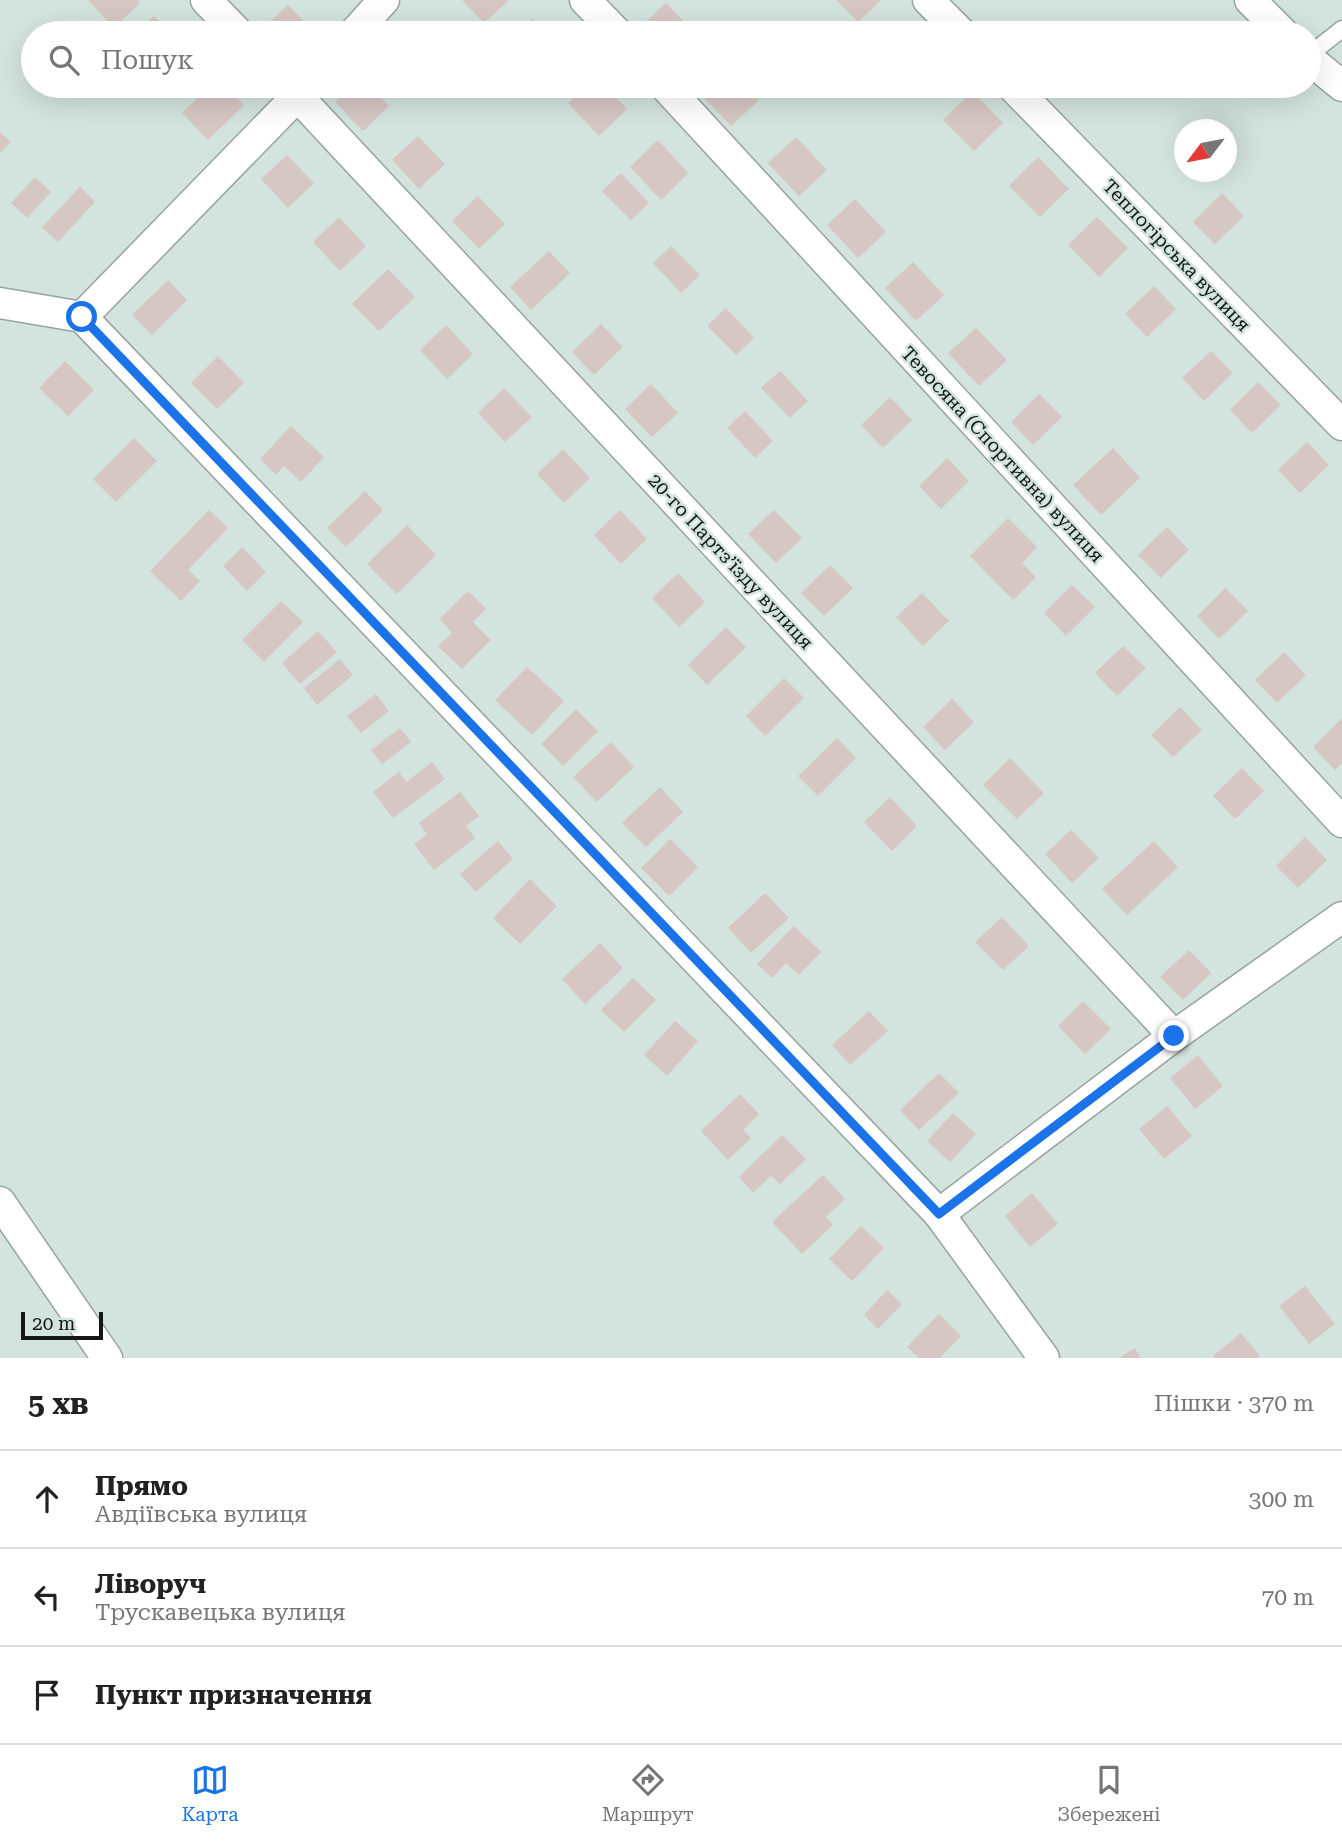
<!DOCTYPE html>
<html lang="uk">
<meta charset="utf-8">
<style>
:root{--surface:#fff;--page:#f2f2f2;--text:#222;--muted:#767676;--line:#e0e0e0;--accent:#1a73e8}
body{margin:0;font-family:"Roboto Serif",serif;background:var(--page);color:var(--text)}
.compass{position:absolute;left:1174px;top:119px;width:63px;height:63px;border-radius:50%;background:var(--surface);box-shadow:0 7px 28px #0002;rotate:238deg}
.scale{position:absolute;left:21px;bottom:18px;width:82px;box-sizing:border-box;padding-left:7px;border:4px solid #141917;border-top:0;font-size:19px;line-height:24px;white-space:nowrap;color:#141917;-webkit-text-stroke:5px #d3e3dd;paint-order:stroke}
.stop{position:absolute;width:21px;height:21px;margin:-16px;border:5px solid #1a73e8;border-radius:50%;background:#fff}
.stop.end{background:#1a73e8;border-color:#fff;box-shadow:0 2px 7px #0008}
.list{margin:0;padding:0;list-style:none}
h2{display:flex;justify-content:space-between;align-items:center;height:91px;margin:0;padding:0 28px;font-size:30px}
h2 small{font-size:23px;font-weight:400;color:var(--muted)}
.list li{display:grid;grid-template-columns:46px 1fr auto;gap:21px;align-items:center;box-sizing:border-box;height:98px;padding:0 28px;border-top:2px solid var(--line)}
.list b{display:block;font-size:26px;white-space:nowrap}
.list p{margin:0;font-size:23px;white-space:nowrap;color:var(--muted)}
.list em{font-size:23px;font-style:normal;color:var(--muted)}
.icon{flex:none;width:38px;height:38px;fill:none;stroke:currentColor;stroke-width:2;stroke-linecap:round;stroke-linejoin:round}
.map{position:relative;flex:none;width:1342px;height:1358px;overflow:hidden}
.search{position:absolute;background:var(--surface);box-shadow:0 7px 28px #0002;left:21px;right:21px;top:21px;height:77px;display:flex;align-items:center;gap:18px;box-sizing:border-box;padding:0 24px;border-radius:38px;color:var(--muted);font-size:26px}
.sheet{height:385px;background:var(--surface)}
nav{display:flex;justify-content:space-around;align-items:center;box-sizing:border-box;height:98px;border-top:2px solid var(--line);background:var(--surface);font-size:19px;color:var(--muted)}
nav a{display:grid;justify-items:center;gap:4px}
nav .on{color:var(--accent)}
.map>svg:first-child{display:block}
.building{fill:#d7c7c4}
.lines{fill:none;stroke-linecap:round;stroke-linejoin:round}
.service-casing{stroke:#95a49f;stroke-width:19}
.minor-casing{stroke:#95a49f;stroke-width:33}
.service{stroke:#fff;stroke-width:16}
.minor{stroke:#fff;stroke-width:30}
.route{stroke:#1a73e8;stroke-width:9}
.labels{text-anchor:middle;stroke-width:5;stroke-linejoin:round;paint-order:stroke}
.street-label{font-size:19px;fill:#141917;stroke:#d3e3dd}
</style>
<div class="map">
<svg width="1342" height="1358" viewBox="0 0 1342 1358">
<rect width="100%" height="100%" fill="#d3e3dd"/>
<g class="building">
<polygon points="88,0 137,0 140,3 114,28"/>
<polygon points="462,0 509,0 484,23"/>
<polygon points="836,0 881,0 858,22"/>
<polygon points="666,3 695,33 642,33 638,29"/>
<polygon points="288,5 315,33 266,33 262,29"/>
<polygon points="154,16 170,33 135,33"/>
<polygon points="533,19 547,33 518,33"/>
<polygon points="210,86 225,86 244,105 208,140 182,113"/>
<polygon points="352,86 370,86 389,106 363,131 335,102"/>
<polygon points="587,86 605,86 627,109 599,136 568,103"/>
<polygon points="708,86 745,86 759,100 731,126 700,94"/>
<polygon points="972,91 1003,123 974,151 943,120"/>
<polygon points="0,132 11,142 0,153"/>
<polygon points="418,136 445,164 419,189 392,160"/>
<polygon points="796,137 827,170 799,196 768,163"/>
<polygon points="658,140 688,173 661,200 630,167"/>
<polygon points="287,155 314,183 288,208 261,179"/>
<polygon points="1038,157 1069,189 1040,217 1009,186"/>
<polygon points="621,173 649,203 631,220 602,191"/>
<polygon points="35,177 51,192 27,218 11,203"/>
<polygon points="80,187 95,202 58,242 42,227"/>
<polygon points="1222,193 1244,216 1215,244 1193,222"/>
<polygon points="478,196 505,224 479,249 452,221"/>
<polygon points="855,199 886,232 858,258 827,225"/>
<polygon points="339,217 366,246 340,271 313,242"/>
<polygon points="1097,217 1128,248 1099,277 1068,245"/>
<polygon points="671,246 700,275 681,293 653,263"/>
<polygon points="549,251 570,273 531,310 510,287"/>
<polygon points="913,262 944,295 916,321 885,288"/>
<polygon points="388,269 415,297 379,331 352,304"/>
<polygon points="168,280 187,300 152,335 132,315"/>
<polygon points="1154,286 1176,309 1147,337 1125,314"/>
<polygon points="726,308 754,338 736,355 707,326"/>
<polygon points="601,324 623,347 594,375 572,352"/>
<polygon points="446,325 473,354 447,379 420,350"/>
<polygon points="976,328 1007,360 979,386 948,353"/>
<polygon points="1211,351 1233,373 1204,401 1182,378"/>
<polygon points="218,356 244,383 217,409 191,383"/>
<polygon points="65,361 94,390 68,416 39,388"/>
<polygon points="780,371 808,401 790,418 761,388"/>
<polygon points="1258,382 1281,405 1252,433 1230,410"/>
<polygon points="651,384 678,413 652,437 625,409"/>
<polygon points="504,388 532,417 505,442 478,413"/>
<polygon points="1039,394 1062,417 1033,445 1011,422"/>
<polygon points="890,397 912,420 883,448 861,425"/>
<polygon points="745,411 773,441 755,458 727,428"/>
<polygon points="291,426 324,457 301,482 284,466 276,475 260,459"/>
<polygon points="134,438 157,461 116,502 93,479"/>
<polygon points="1307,442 1329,465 1300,493 1278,470"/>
<polygon points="1113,448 1140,478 1101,515 1073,485"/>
<polygon points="563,449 590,478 564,503 537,474"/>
<polygon points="947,458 969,481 941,509 919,486"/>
<polygon points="365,491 383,510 346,547 327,528"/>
<polygon points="209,510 228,528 188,570 200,581 181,601 150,571"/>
<polygon points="620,510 647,539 621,564 594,535"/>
<polygon points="774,510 802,538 776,563 748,534"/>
<polygon points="1008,518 1037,547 1022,563 1036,577 1013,600 970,556"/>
<polygon points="407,525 436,555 397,594 367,564"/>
<polygon points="1167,527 1189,550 1161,578 1138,555"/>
<polygon points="242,547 266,572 247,591 223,566"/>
<polygon points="830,565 853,588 824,616 801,593"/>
<polygon points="678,573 705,602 679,627 652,598"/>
<polygon points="1072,585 1095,607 1066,636 1044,613"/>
<polygon points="1225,588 1248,611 1219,639 1197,616"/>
<polygon points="468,591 486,609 473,622 491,640 462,669 438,646 452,633 440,619"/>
<polygon points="922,593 949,621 923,646 896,617"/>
<polygon points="281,601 303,622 264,662 242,640"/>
<polygon points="726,627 746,647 707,685 688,665"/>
<polygon points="318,631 337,652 300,684 282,663"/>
<polygon points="1123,646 1146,668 1117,696 1095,673"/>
<polygon points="1284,652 1306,675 1277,703 1255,680"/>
<polygon points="340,659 353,675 317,705 304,688"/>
<polygon points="527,667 564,701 532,735 495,700"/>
<polygon points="784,678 804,698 765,736 746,716"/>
<polygon points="376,694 389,711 361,733 347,716"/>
<polygon points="952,699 974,722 945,750 923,727"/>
<polygon points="1180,707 1202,730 1173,757 1151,735"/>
<polygon points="576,709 598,731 563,766 541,744"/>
<polygon points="1342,718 1342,763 1335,770 1313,747"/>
<polygon points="400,728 411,742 382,764 371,750"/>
<polygon points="837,738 856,758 818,796 798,776"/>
<polygon points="611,742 634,767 597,802 573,777"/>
<polygon points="1010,758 1044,793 1017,819 983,785"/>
<polygon points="432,762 445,779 393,818 373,792 399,772 406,782"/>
<polygon points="1242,768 1264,791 1235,819 1213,796"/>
<polygon points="660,787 683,812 646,847 622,823"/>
<polygon points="460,792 479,816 466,826 475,838 434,870 414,844 427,834 419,823"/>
<polygon points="890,797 917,826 892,851 864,822"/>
<polygon points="1071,830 1099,858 1072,883 1045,854"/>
<polygon points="1305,837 1327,860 1298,888 1276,866"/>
<polygon points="670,839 698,867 669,896 641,868"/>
<polygon points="498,841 513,859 476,892 460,874"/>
<polygon points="1154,841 1178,867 1127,915 1102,889"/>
<polygon points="530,879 557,906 520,944 493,918"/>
<polygon points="765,893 789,918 751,953 728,928"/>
<polygon points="1002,917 1029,946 1003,970 975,942"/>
<polygon points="794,926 821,952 799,975 786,963 772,978 757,964"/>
<polygon points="600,943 623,968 585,1004 562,979"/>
<polygon points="1189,950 1211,973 1183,1000 1160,977"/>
<polygon points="633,978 656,1000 624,1032 601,1010"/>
<polygon points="1083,1001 1111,1029 1085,1054 1058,1026"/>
<polygon points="869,1011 888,1031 850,1065 832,1045"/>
<polygon points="675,1021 698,1041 667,1076 644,1055"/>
<polygon points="1198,1055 1223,1086 1195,1109 1170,1078"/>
<polygon points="939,1073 959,1093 919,1130 900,1110"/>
<polygon points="740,1094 759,1114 743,1130 751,1138 728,1160 701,1131"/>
<polygon points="1167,1106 1192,1136 1164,1159 1139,1129"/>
<polygon points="953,1113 976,1134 950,1162 927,1141"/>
<polygon points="782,1135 806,1159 780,1184 771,1176 753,1193 739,1177"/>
<polygon points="823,1175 845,1199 826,1217 833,1225 802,1254 772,1222"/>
<polygon points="1032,1193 1058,1224 1030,1247 1005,1216"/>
<polygon points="861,1226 884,1248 852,1281 829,1259"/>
<polygon points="1305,1286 1335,1324 1309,1344 1279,1306"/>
<polygon points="887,1290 902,1304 878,1329 864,1315"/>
<polygon points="939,1314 961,1336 940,1358 919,1358 907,1347"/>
<polygon points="1241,1333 1260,1356 1258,1358 1215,1358 1213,1356"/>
<polygon points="1135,1348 1141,1358 1119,1358"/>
</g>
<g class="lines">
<defs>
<polyline id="service" points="1309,55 1342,29"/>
<g id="minor">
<polyline points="206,0 238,33"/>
<polyline points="585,0 617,33"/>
<polyline points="928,0 961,33"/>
<polyline points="1250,0 1283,33"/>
<polyline points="354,33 384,0"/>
<polyline points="1309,59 1342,86"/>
<polyline points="288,86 1174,1036"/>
<polyline points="665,86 1342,822"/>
<polyline points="1012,86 1342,425"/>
<polyline points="0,303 82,317 939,1214 1044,1358"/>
<polyline points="82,317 307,86"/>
<polyline points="0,1202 107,1358"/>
<polyline points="939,1214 1174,1036 1342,917"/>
</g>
</defs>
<use href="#service" class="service-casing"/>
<use href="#minor" class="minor-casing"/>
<use href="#service" class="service"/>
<use href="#minor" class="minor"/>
</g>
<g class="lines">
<polyline class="route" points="82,317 939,1214 1174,1036"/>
</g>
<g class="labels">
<g class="street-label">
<text transform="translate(1177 255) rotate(46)" y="7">Теплогірська вулиця</text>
<text transform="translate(1003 454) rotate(47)" y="7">Тевосяна (Спортивна) вулиця</text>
<text transform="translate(731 561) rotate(47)" y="7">20-го Партз’їзду вулиця</text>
</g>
</g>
</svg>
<svg class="compass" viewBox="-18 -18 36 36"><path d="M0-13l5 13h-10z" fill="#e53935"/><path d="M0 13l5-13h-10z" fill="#767676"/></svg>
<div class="scale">20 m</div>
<div class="stop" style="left:82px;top:317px"></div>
<div class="stop end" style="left:1174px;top:1036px"></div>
<div class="search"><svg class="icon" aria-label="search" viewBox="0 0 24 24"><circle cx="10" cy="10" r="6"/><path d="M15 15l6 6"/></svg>Пошук</div>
</div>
<section class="sheet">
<h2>5 хв<small>Пішки · 370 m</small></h2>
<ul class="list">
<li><svg class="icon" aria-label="ahead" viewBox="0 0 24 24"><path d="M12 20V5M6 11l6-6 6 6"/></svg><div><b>Прямо</b><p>Авдіївська вулиця</p></div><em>300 m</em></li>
<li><svg class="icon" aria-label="left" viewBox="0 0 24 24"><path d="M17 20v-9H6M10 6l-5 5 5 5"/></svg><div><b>Ліворуч</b><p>Трускавецька вулиця</p></div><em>70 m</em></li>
<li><svg class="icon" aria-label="arrive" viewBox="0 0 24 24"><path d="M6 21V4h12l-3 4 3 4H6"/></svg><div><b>Пункт призначення</b></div></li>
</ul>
</section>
<nav>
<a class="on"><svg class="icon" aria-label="map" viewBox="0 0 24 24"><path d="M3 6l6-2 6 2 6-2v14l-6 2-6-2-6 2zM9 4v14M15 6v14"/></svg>Карта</a>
<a><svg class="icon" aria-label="directions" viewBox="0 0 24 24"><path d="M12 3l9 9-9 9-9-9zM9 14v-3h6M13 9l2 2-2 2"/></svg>Маршрут</a>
<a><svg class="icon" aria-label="saved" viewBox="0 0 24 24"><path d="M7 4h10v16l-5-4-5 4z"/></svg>Збережені</a>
</nav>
